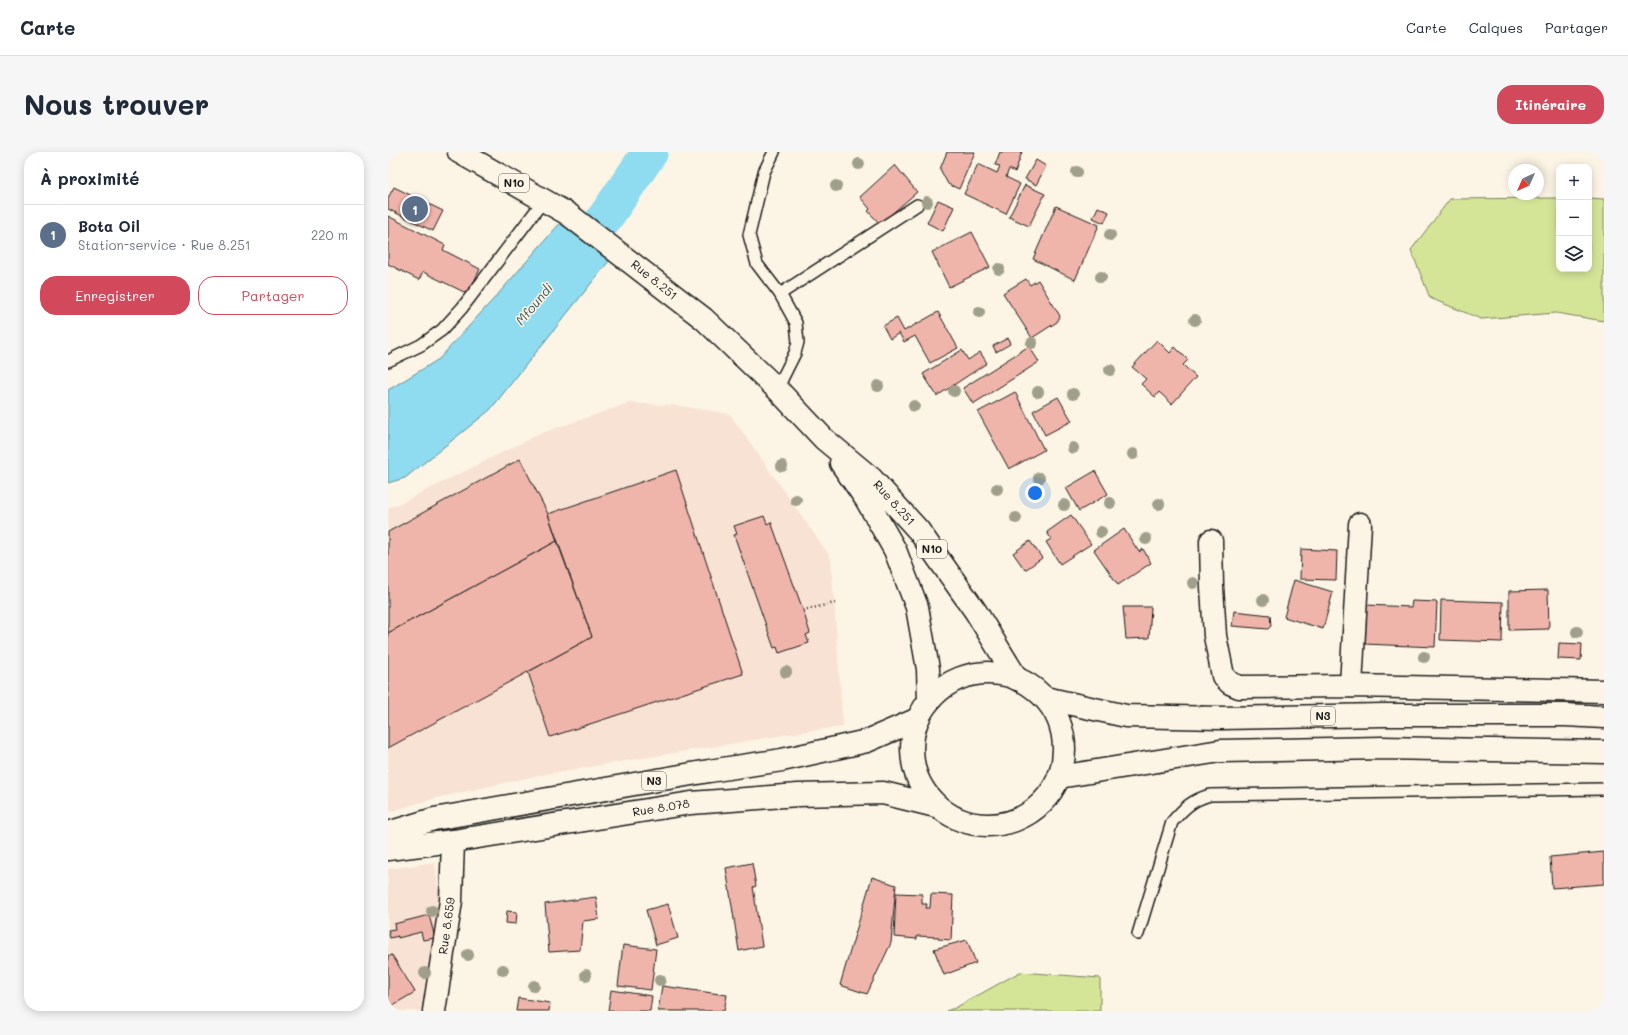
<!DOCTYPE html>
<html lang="fr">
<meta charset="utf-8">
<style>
:root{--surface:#fff;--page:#f6f6f7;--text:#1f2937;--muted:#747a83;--line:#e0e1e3;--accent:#d1495b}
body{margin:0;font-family:Mali,sans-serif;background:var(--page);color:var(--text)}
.controls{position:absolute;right:12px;top:12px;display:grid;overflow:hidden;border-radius:8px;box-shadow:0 2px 10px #0003}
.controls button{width:36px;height:36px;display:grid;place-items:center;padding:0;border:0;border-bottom:1px solid var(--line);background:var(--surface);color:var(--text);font:20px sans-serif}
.compass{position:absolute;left:1120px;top:12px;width:36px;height:36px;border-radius:50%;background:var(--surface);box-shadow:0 2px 10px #0003;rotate:225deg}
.you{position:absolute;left:647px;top:341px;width:14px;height:14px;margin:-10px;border:3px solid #fff;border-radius:50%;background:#1a73e8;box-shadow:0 0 0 6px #1a73e833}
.badge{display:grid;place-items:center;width:26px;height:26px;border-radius:50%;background:var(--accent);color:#fff;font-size:13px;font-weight:700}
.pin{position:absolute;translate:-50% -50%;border:2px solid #fff;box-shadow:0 1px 4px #0006}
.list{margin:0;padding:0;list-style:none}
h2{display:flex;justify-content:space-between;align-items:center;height:52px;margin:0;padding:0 16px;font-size:17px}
h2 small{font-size:13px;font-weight:400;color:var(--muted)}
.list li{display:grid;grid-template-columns:26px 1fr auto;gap:12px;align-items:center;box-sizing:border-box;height:60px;padding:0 16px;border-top:1px solid var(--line)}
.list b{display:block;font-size:15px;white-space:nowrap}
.list p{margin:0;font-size:13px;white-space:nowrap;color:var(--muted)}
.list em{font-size:13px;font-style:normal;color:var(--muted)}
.actions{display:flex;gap:8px;padding:12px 16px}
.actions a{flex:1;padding:9px 0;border:1px solid var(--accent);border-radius:16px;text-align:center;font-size:14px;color:var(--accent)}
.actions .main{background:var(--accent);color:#fff}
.icon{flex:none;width:22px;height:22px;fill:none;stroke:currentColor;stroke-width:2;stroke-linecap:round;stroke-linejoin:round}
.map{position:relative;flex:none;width:1216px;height:859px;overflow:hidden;border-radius:16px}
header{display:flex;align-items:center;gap:24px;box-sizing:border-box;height:56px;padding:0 20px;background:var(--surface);border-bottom:1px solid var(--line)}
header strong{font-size:19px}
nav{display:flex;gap:22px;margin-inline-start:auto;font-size:14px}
.intro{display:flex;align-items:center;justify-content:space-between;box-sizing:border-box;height:96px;padding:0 24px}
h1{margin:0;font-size:28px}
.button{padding:10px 18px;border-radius:16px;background:var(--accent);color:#fff;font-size:14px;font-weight:700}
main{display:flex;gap:24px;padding:0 24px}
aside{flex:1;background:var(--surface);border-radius:16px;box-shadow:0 2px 10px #0003}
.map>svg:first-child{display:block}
.built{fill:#f8e2d3}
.green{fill:#d5e598;stroke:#78805a}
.water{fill:#8fdbef;stroke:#618f9b}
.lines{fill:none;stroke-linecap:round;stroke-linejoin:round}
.river{stroke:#8fdbef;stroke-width:36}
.building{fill:#efb5aa;stroke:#1c1c1c}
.service-casing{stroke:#1c1c1c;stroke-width:14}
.minor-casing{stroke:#1c1c1c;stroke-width:25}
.trunk-casing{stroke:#1c1c1c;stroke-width:25}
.path{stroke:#1c1c1c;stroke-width:2.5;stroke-dasharray:1 3;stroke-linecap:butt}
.service{stroke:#fcf5e5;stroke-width:11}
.minor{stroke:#fcf5e5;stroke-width:22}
.trunk{stroke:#fcf5e5;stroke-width:22}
.tree{fill:#a09f8b}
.labels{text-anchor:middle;stroke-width:3;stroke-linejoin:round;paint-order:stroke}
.shield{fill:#fcf5e5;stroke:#5f5d58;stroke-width:1}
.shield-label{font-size:11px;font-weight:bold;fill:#1c1c1c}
.street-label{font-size:12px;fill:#1c1c1c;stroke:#fcf5e5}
.water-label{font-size:13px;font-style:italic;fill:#3e555b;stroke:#fcf5e5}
</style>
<header>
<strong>Carte</strong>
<nav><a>Carte</a><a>Calques</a><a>Partager</a></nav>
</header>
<div class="intro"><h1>Nous trouver</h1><a class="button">Itinéraire</a></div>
<main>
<aside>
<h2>À proximité<small></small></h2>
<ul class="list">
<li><span class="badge" style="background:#5c6f8a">1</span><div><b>Bota Oil</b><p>Station-service · Rue 8.251</p></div><em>220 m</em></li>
</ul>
<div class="actions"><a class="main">Enregistrer</a><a>Partager</a></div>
</aside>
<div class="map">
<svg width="1216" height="859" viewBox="0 0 1216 859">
<rect width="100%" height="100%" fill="#fcf5e5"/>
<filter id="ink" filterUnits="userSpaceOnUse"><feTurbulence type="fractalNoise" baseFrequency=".025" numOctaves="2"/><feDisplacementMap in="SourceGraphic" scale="8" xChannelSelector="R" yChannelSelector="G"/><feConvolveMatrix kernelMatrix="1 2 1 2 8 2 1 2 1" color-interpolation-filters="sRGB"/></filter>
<g filter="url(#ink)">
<g class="built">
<polygon points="241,251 292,254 342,262 443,406 455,575 426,578 152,623 45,647 0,660 0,356 11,352 151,282"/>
<polygon points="47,710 55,776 37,859 0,859 0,717"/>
</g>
<g class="green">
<polygon points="1171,46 1171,117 1201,117 1201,46 1216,47 1216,169 1168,161 1093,167 1042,146 1023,98 1062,47"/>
<polygon points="632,820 712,826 712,859 558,859 567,856"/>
</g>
<polygon class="water" points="180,62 229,99 102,258 17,326 0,331 0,238 51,207 111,141"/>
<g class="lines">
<polyline class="river" points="180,111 214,70 262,0"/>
</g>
<g class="building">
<polygon points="559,0 587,0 571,37 560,32 552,17"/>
<polygon points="612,0 634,0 627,20 621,17 618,25 632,32 618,62 576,42 590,12 609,21 612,14 607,13"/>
<polygon points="648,8 658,14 648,33 637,27"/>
<polygon points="507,13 529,40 492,72 480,59 482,57 472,45"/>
<polygon points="637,33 657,42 641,74 621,65"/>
<polygon points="6,35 55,59 45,79 0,57 0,46"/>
<polygon points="550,48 566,55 555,79 539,71"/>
<polygon points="668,54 711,73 687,128 645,107"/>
<polygon points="710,55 721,60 716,71 705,66"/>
<polygon points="0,64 57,93 55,98 92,117 80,142 35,120 31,128 0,112"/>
<polygon points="584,80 602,115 561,135 544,100"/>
<polygon points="638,127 642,133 650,128 672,164 669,170 644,186 615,141"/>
<polygon points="550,160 570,196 542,211 527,184 516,190 511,181 502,187 495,174 509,166 516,179"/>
<polygon points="620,186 622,192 608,200 605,194"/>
<polygon points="769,188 782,201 787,195 800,208 795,213 808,225 784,252 771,240 767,245 753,232 758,227 744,215"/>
<polygon points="641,194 651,210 585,252 575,236"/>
<polygon points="574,198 580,208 592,200 599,211 549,244 535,222"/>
<polygon points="627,240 656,298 621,317 590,260"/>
<polygon points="670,245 684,269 657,283 645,259"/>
<polygon points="132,307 160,362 169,389 0,481 0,380"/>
<polygon points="288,318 355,522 162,585 140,520 204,485 160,362"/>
<polygon points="707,319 720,342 691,359 678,336"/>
<polygon points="683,363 703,392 672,412 658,390 663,387 659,380"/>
<polygon points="376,364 379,372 383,370 415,458 422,481 418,483 421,491 391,501 389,495 386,496 346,383 349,382 346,374"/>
<polygon points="736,377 751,400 755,397 763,411 730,433 706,398"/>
<polygon points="169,389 204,485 0,596 0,481"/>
<polygon points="642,389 654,406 637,418 625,401"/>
<polygon points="913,397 949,399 948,428 912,427"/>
<polygon points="906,428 945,440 935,477 896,465"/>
<polygon points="1160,438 1161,477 1121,478 1121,439"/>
<polygon points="1053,448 1115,450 1114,490 1052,488"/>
<polygon points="1024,449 1049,450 1047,495 976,492 978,453 1023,455"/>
<polygon points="735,455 763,455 761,486 738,487"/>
<polygon points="846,459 882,463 883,474 880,477 844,474"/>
<polygon points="1171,491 1194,492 1193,508 1170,507"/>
<polygon points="1216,700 1216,732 1164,736 1162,705"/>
<polygon points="364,711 368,734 365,735 374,794 351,799 338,716"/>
<polygon points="484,725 508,733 503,791 479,842 452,833"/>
<polygon points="508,741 534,742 534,752 539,752 538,756 542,756 543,742 565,743 563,788 550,787 550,785 529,784 529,787 506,785"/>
<polygon points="208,745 211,767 195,769 192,798 161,800 157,752"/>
<polygon points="280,752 290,786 268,793 258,758"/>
<polygon points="119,759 129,760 128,772 118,771"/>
<polygon points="41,763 47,786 35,788 33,780 10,786 10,784 2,786 0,778 7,777 6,772"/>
<polygon points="579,788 588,811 556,823 546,797"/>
<polygon points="235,793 268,797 263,838 230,834"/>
<polygon points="0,803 1,804 4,803 27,840 0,856"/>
<polygon points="274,834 339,843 336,859 270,859"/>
<polygon points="223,838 264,844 262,859 220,859"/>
<polygon points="130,846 162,851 161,859 128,859"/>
</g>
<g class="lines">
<defs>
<g id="service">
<polyline points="386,0 376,20 361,83 369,112 392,142 408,171 410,190 407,201 389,237"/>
<polyline points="392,142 529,53"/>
<polyline points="0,209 33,193 54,178 74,156 156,48"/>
<path d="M 750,782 L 784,670 C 796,656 804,648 822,643 L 1216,637"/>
</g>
<g id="minor">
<polyline points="823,389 824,435 827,484 835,524 842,531 851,535 963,534 1216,539"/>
<polyline points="963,534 972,372"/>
<polyline points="46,859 63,749 65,689"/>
</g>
<g id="trunk">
<polyline points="71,0 180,62 316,167 389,237 436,287 483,326 531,379 588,460 629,527"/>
<polyline points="453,311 478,347 507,398 529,455 540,517 541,549"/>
<circle cx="600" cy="597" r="76"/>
<polyline points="657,546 738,564 833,566 995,563 1177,563 1216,565"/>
<polyline points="671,625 832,599 994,596 1216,600"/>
<polyline points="0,681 46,667 321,619 394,608 479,589 530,567"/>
<polyline points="0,697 65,689 303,651 410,643 495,641 548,654"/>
</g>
</defs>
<use href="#service" class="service-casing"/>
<use href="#minor" class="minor-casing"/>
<use href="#trunk" class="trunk-casing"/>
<polyline class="path" points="415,458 447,451"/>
<use href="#service" class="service"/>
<use href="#minor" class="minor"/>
<use href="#trunk" class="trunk"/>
</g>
<g class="tree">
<circle cx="471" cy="12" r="6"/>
<circle cx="689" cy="20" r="6"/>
<circle cx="448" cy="34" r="6"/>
<circle cx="539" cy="50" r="6"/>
<circle cx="722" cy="83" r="6"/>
<circle cx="611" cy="117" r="6"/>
<circle cx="713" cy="125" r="6"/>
<circle cx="591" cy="160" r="6"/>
<circle cx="807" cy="168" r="6"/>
<circle cx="644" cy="191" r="6"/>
<circle cx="722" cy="218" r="6"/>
<circle cx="490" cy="234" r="6"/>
<circle cx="566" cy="239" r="6"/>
<circle cx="650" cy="240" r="6"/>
<circle cx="685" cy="242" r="6"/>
<circle cx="526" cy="254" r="6"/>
<circle cx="685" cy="296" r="6"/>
<circle cx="745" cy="302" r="6"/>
<circle cx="394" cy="314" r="6"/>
<circle cx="651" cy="326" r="6"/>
<circle cx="609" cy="337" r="6"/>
<circle cx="408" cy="348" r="6"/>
<circle cx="722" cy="351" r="6"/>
<circle cx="771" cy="352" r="6"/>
<circle cx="676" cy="353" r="6"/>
<circle cx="628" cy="366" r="6"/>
<circle cx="713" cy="380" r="6"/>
<circle cx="758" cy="387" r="6"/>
<circle cx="805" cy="431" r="6"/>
<circle cx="875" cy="448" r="6"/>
<circle cx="1189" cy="480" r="6"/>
<circle cx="1036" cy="505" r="6"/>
<circle cx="398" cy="520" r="6"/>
<circle cx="44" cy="759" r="6"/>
<circle cx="80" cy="803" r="6"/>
<circle cx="115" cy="818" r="6"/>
<circle cx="37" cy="821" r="6"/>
<circle cx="198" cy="823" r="6"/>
<circle cx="272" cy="828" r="6"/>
<circle cx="146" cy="834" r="6"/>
</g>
</g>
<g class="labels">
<g class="shield">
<rect x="111" y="22" width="30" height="18" rx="3"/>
<rect x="529" y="388" width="30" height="18" rx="3"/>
<rect x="923" y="555" width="24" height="18" rx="3"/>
<rect x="254" y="620" width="24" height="18" rx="3"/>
</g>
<g class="shield-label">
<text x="126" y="35">N10</text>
<text x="544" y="401">N10</text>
<text x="935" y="568">N3</text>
<text x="266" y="633">N3</text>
</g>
<g class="street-label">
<text transform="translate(266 128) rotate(39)" y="4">Rue 8.251</text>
<text transform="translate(506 351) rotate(48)" y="4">Rue 8.251</text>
<text transform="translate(273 656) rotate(-9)" y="4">Rue 8.078</text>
<text transform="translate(59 774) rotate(-82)" y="4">Rue 8.659</text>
</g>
<g class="water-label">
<text transform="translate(146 152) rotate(-50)" y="5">Mfoundi</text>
</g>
</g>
</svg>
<div class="controls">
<button>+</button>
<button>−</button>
<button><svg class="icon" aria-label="layers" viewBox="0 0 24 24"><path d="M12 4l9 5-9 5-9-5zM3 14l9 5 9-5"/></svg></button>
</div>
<svg class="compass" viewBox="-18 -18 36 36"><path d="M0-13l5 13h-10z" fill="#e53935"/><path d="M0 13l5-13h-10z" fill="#747a83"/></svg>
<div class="you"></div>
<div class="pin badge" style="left:27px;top:57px;background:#5c6f8a">1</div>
</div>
</main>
